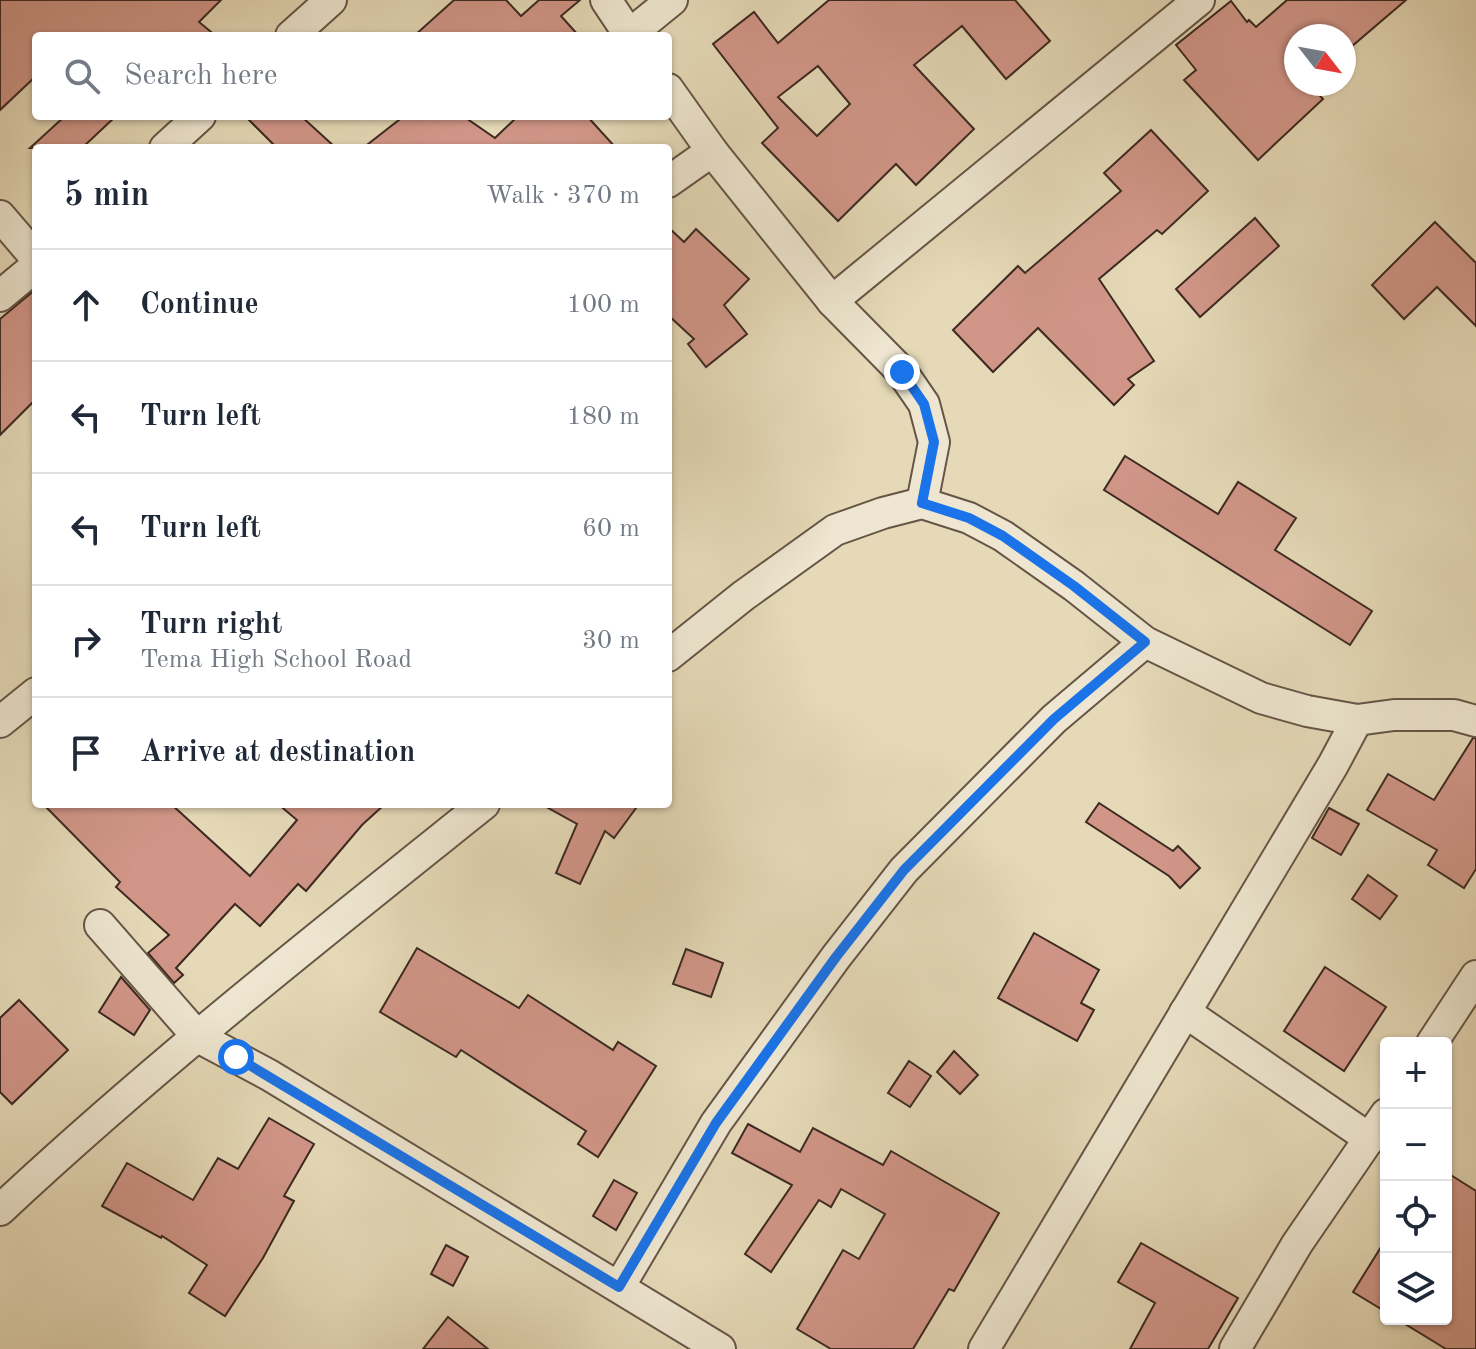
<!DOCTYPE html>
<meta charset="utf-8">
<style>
:root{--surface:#fff;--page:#f2f2f3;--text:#1f2937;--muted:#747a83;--line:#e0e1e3}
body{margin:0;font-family:"Old Standard TT",serif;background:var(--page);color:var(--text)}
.controls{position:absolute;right:24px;bottom:24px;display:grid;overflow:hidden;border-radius:8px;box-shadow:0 2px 6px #0004}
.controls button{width:72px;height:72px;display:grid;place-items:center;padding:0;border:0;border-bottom:2px solid var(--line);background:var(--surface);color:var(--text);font:40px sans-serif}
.compass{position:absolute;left:1284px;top:24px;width:72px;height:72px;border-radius:50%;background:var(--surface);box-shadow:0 2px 6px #0004;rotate:121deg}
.stop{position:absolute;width:24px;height:24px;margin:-18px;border:6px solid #1a73e8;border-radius:50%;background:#fff}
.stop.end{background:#1a73e8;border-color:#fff;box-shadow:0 2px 8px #0008}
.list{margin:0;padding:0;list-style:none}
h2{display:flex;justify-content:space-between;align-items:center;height:104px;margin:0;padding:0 32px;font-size:34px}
h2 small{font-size:26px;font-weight:400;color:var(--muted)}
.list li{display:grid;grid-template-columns:52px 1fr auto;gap:24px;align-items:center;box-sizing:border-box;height:112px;padding:0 32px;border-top:2px solid var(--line)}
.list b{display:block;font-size:30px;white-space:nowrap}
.list p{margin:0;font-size:26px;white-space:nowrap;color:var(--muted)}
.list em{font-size:26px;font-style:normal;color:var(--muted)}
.icon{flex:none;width:44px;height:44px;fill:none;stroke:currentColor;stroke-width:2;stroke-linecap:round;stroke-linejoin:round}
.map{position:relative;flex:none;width:1476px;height:1349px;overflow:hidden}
.search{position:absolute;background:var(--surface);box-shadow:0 2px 6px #0004;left:32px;top:32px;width:640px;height:88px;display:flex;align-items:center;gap:20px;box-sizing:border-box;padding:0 28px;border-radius:8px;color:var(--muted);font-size:30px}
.panel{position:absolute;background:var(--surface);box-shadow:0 2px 6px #0004;left:32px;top:144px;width:640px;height:664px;border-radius:8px}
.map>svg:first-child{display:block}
.building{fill:#d19688;stroke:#3c2921;stroke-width:2;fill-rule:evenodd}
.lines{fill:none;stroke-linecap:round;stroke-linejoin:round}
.minor-casing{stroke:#665546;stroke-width:34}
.minor{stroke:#eee6d0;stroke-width:30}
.route{stroke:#1a73e8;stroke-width:10}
</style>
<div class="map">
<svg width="1476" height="1349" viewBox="0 0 1476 1349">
<rect width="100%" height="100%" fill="#e5d9b7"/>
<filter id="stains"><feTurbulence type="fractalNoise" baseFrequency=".0025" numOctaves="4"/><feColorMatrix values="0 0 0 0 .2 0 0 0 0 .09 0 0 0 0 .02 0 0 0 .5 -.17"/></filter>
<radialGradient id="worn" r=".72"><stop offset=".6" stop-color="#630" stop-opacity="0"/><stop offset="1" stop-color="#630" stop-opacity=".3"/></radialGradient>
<g class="building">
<polygon points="0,0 221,0 199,22 216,36 36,36 36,76 0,110"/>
<polygon points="454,0 506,0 521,16 539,0 580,0 561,16 579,36 414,36"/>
<path d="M 829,0 L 1015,0 L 1050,41 L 1006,79 L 962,26 L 914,65 L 974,129 L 916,185 L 896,164 L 838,221 L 762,143 L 778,128 L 713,44 L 754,12 L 778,43 ZM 818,66 L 850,104 L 817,136 L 778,97 Z"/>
<polygon points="1287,0 1406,0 1344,53 1344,36 1296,36 1296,84 1309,84 1323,99 1258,160 1184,80 1196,70 1176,45 1231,1 1247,22 1249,20 1256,27"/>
<polygon points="65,116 116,116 82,148 30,148"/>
<polygon points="245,116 301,116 336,148 277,148"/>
<polygon points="404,116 463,116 495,138 518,116 587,116 616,148 363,148"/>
<polygon points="1151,130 1208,191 1162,234 1157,230 1099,279 1154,361 1128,379 1134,385 1114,405 1038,328 993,372 953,330 1018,266 1025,273 1121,191 1104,173"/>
<polygon points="1255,218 1279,246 1200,317 1176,289"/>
<polygon points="1435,222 1476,263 1476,326 1437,287 1404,319 1372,285"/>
<polygon points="668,227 684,242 696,229 749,279 724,305 747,334 706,367 688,344 694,339 668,315"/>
<polygon points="36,289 36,399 0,435 0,319"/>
<polygon points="1125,456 1218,514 1238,482 1296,518 1275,550 1372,611 1350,645 1104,490"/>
<polygon points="1473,738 1476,738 1476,869 1464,888 1428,865 1437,850 1367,810 1388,774 1434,800"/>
<polygon points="1099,803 1173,851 1178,846 1200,868 1180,888 1169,876 1086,822"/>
<polygon points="43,804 171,804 250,876 297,820 278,804 385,804 362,825 306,891 298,884 260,926 235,904 176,968 183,975 174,983 148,953 169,935 116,887 120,882"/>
<polygon points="541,804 639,804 614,838 605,831 580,884 556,873 577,824"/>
<polygon points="1329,808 1359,824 1341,855 1312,838"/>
<polygon points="1368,875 1397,896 1380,919 1352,899"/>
<polygon points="1034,933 1099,970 1081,1003 1094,1010 1077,1041 998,998"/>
<polygon points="417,948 519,1008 528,995 613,1050 618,1042 656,1066 598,1157 578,1144 586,1131 461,1050 456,1057 380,1012"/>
<polygon points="686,949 723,963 711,997 673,984"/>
<polygon points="1325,967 1386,1007 1344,1071 1284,1031"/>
<polygon points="121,977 150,1010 134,1035 99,1012"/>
<polygon points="19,1000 68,1050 12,1104 0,1092 0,1018"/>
<polygon points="954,1051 978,1075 960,1094 937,1072"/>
<polygon points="909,1061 931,1076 910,1107 888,1093"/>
<polygon points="269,1118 314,1144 284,1196 294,1201 263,1258 225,1316 189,1293 207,1265 162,1236 161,1238 102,1206 127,1163 193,1200 218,1158 238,1169"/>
<polygon points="748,1124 800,1152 813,1128 883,1165 891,1151 999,1213 954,1291 949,1289 913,1349 831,1349 797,1329 843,1250 859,1259 885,1214 841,1189 831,1207 819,1200 771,1272 745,1254 792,1185 732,1153"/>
<polygon points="1446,1172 1476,1191 1476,1349 1446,1349 1397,1319 1446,1319"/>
<polygon points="614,1180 637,1193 616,1230 593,1216"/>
<polygon points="1386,1239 1386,1312 1353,1292"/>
<polygon points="1141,1243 1238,1298 1208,1349 1130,1349 1155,1303 1118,1282"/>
<polygon points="446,1245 468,1257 453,1286 431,1274"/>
<polygon points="448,1317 488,1349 423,1349"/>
</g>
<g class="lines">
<defs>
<g id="minor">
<polyline points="606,0 630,36"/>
<polyline points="629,35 672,0"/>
<polyline points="291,36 331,0"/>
<polyline points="668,89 712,151 832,301 902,372 924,404 934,442 922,503"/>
<polyline points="165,148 200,116"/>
<polyline points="668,182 712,151"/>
<polyline points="0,216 36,258"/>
<polyline points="0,296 36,266"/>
<polyline points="832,301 1199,0"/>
<polyline points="668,656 743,596 835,530 883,513 922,503 969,518 1003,536 1074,586 1145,642 1261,698 1307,711 1357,720 1394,715 1454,715 1476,721"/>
<polyline points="0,722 36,693"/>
<polyline points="100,925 198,1037 269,1075 720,1349"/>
<polyline points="1185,1012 1370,1139"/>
<polyline points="1432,1043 1476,976"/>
<path d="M 0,1210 C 154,1066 319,936 484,804"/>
<polyline points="619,1287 716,1123 836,957 904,870 1054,719 1145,642"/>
<polyline points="984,1349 1333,765 1357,720"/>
<polyline points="1235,1349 1297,1244 1386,1114"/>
</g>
</defs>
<use href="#minor" class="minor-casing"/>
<use href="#minor" class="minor"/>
</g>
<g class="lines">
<polyline class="route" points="236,1057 619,1287 716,1123 836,957 904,870 1054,719 1145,642 1074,586 1003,536 969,518 922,503 934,442 924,404 902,372"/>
</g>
<rect width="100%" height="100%" filter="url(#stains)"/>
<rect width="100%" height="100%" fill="url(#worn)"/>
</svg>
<div class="controls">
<button>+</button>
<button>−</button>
<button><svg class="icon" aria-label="locate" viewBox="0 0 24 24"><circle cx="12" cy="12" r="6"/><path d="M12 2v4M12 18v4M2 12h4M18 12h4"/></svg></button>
<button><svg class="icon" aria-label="layers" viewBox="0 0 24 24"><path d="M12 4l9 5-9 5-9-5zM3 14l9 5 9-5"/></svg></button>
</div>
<svg class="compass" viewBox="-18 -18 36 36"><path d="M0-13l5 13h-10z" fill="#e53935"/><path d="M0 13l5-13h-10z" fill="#747a83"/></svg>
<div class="stop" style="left:236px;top:1057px"></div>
<div class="stop end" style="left:902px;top:372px"></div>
<div class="search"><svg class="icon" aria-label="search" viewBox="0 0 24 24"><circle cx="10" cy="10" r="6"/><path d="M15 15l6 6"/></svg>Search here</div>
<section class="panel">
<h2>5 min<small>Walk · 370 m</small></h2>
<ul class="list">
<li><svg class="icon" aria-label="ahead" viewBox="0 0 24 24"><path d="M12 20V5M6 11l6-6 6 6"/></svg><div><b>Continue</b></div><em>100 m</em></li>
<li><svg class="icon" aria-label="left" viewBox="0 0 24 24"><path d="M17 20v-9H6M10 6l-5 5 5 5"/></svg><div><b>Turn left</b></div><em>180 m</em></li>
<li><svg class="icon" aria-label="left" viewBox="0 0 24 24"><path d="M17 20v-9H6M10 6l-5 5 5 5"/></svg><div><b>Turn left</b></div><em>60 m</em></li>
<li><svg class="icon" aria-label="right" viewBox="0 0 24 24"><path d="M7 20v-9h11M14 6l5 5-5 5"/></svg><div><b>Turn right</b><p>Tema High School Road</p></div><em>30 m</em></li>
<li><svg class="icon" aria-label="arrive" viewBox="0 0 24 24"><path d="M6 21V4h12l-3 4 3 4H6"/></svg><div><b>Arrive at destination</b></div></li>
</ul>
</section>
</div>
